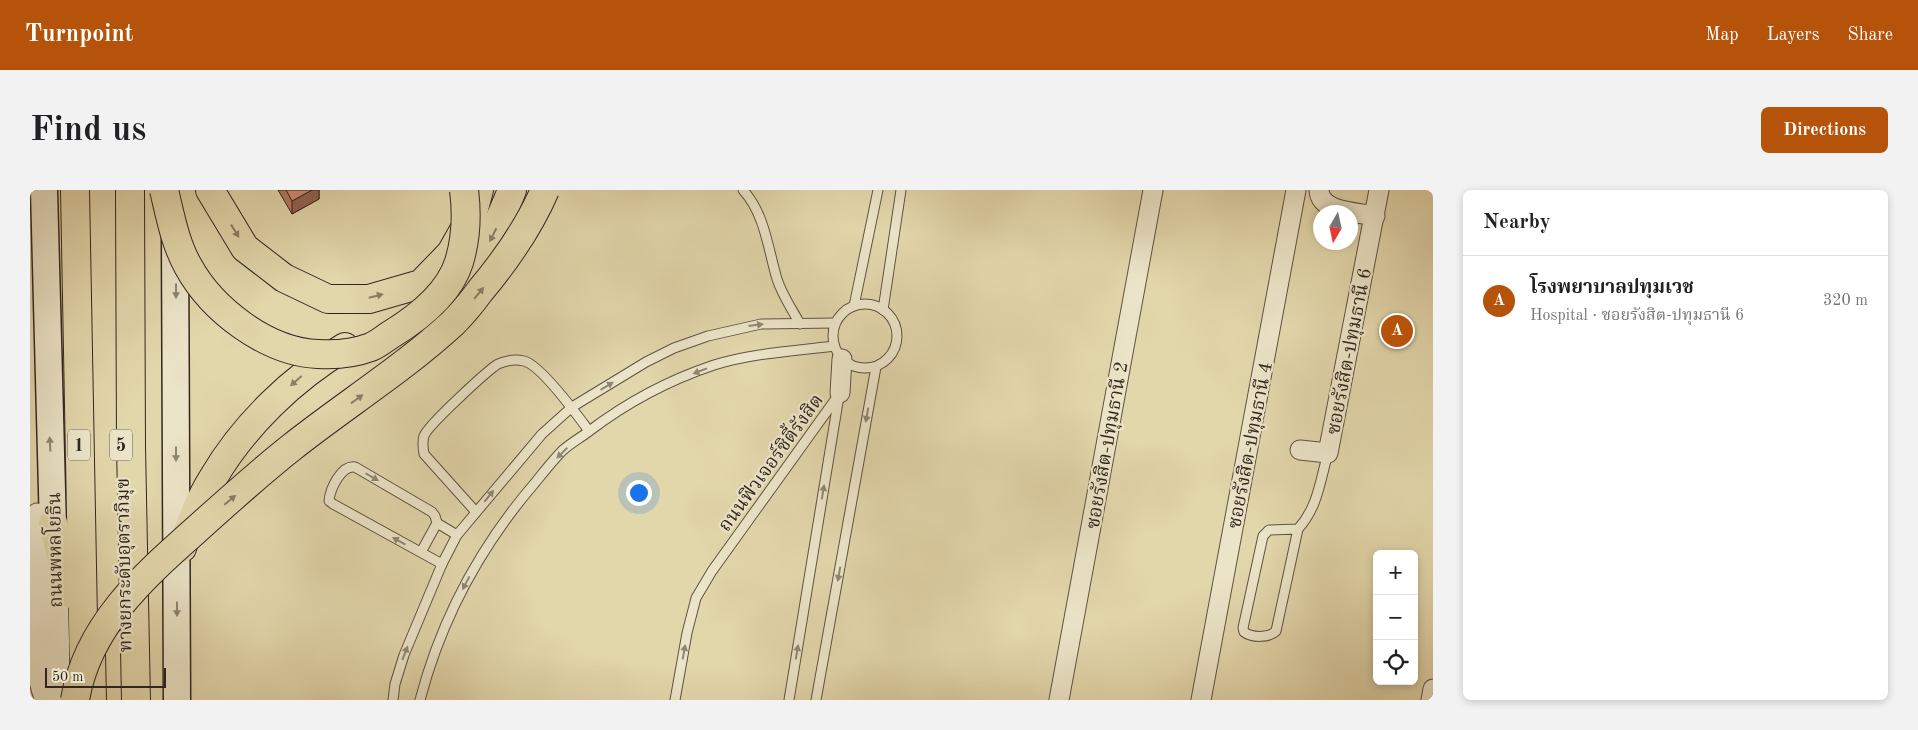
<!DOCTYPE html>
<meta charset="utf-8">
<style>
:root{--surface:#fff;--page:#f2f2f2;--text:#202124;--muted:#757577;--line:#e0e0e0;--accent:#b45309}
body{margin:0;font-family:"Old Standard TT","Noto Serif Thai",serif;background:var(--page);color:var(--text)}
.controls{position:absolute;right:15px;bottom:15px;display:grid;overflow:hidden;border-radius:8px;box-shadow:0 2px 8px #0003}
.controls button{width:45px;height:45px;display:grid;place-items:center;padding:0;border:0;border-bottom:1px solid var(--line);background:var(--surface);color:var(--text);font:25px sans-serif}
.compass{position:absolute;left:1283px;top:15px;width:45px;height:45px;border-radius:50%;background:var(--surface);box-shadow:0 2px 8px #0003;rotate:189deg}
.scale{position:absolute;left:15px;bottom:12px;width:121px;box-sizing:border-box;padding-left:5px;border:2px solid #32271f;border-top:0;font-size:14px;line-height:18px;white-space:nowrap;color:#32271f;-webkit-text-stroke:4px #ece4c8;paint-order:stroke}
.you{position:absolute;left:608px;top:302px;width:18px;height:18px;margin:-12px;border:4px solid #fff;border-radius:50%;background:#1a73e8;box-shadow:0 0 0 8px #1a73e833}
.badge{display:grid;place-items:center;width:32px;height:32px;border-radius:50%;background:var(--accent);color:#fff;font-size:16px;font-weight:700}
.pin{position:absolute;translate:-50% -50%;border:2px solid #fff;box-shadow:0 1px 5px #0006}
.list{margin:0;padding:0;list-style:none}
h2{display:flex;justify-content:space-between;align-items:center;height:65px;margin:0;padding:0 20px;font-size:21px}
h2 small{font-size:16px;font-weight:400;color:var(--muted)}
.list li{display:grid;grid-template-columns:32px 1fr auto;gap:15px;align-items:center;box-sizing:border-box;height:90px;padding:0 20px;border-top:1px solid var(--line)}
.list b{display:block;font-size:19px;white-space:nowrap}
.list p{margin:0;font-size:16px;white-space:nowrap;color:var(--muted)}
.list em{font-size:16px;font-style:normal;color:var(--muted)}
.icon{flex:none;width:28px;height:28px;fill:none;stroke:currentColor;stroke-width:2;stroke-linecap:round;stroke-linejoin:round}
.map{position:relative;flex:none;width:1403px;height:510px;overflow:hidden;border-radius:8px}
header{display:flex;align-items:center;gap:30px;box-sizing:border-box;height:70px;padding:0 25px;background:var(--accent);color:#fff}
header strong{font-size:24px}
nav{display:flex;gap:28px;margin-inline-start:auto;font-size:18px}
.intro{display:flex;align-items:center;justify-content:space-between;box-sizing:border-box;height:120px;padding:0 30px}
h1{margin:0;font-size:35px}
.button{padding:12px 22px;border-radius:8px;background:var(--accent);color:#fff;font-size:18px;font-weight:700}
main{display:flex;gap:30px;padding:0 30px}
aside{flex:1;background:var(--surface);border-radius:8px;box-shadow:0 2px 8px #0003}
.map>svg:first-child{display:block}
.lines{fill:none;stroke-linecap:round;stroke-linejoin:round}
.lane-casing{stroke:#5e5342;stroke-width:11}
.street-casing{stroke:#5e5342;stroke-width:21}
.secondary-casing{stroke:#32271f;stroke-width:29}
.primary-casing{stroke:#32271f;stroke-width:30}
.highway-casing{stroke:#32271f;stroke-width:30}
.lane{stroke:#ece4c8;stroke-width:9}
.street{stroke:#ece4c8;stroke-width:19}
.secondary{stroke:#ece4c8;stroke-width:26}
.primary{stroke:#e2d6ab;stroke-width:28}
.highway{stroke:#e2d6ab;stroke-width:28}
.primary-bridge-casing{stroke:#32271f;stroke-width:30;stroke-linecap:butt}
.highway-bridge-casing{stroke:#32271f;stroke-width:30;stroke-linecap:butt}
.primary-bridge{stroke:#e2d6ab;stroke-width:28}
.highway-bridge{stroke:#e2d6ab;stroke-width:28}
.wall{fill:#b57862;stroke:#32271f}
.shaded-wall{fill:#936150;stroke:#32271f}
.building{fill:#d28b72;stroke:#32271f}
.oneway{fill:#8a7e65}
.oneway2{fill:#8f8674}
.labels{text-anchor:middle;stroke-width:4.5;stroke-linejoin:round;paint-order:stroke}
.shield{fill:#ece4c8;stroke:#6a6052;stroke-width:1}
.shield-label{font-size:18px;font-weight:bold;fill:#32271f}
.street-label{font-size:19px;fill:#32271f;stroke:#ece4c8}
</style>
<header>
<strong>Turnpoint</strong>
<nav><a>Map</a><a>Layers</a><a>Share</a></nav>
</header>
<div class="intro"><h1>Find us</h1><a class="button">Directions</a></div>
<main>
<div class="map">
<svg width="1403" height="510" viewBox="0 0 1403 510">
<rect width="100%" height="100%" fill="#e2d6ab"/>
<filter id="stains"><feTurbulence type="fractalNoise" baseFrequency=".004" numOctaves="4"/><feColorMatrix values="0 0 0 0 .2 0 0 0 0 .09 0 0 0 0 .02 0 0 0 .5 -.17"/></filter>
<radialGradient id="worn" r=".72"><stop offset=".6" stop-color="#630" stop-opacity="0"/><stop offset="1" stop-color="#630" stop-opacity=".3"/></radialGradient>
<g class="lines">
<defs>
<g id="lane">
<path d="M 713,0 C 735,24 738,59 747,89 C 752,105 762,119 770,134"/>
<circle cx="835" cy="146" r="32"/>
<polyline points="824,116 848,0"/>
<polyline points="853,120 871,0"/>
<path d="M 446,322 L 394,264 C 393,258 392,252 394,246 C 397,236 458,180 468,174 C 477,170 485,169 494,171 C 511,175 548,226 559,241"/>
<polyline points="407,333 427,345"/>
<path d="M 1268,339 L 1239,340 L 1233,346 L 1213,438 L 1214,442 C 1222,448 1239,448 1246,441 L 1268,339 C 1288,317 1290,291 1298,263"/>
<path d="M 391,362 L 407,333 L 405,326 L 402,322 L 325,277 C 311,275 300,299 299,311 L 303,314 L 412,374"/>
<polyline points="363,510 365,494 374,465 412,374 427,345 512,244 542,217 616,172 644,158 678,146 731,134 805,133"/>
<path d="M 390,510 C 411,430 450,357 504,294 C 513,283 523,270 533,260 C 541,253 550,248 558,242 C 596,213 639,190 684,175 C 723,163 764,161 804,156"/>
<polyline points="645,510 657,443 666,408 682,381 810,203"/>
<polyline points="759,510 809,206"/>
<polyline points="786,510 846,177"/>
</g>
<g id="street">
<path d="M 1289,0 C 1290,23 1328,22 1345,26"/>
<polyline points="810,203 812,169"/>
<polyline points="1270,260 1298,263 1349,0"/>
<path d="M 7,323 C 0,349 4,377 5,404 C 6,439 1,477 15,510"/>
<polyline points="1029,510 1123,0"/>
<polyline points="1171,510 1266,0"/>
<polyline points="1401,510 1403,499"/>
</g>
<g id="secondary">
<polyline points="14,0 26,451 26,510"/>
<polyline points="145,46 147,510"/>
</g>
<g id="primary">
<polyline points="180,0 215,58 254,88 298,109 339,109 391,94 421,63 442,26 449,0"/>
<path d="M 414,104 C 450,78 466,40 482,0"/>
<path d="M 152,358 C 160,334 169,310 183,288 C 214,235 263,188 315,157"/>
</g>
<g id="highway">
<polyline points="45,0 54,484"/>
<polyline points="100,0 101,256 106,510"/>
<polyline points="23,333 41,404"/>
<polyline points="61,464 62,510"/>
</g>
</defs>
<use href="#lane" class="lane-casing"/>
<use href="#street" class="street-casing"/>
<use href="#secondary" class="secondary-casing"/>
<use href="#primary" class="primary-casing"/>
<use href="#highway" class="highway-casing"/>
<use href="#lane" class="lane"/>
<use href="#street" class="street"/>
<use href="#secondary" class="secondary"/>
<use href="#primary" class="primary"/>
<use href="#highway" class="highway"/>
<defs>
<path id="primary-bridge" d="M 45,510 C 57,436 114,386 167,339 C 198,311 229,283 262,257 C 315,215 373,179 423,133 C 433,123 442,112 450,101 C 476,70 499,37 515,0"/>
<path id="highway-bridge" d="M 134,0 C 140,25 145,53 158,76 C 182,120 237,162 288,164 C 305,165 325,163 341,157 C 348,154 354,149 360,145 C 388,128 419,104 429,72 C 436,49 437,23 434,0"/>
</defs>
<use href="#primary-bridge" class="primary-bridge-casing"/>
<use href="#highway-bridge" class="highway-bridge-casing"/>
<use href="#primary-bridge" class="primary-bridge"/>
<use href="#highway-bridge" class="highway-bridge"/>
</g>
<polygon class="wall" points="248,0 289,0 289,9 262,24"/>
<polygon class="shaded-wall" points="282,0 289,0 289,9 262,24 262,11"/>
<polygon class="building" points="256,0 282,0 262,11"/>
<defs><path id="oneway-solid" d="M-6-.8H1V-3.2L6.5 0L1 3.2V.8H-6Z" transform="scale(1.25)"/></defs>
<g class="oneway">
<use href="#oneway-solid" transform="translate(205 41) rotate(58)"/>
<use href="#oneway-solid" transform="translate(463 45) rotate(117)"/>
<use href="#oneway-solid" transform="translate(449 103) rotate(-50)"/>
<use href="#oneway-solid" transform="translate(346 106) rotate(-14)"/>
<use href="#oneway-solid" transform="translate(266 191) rotate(139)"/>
<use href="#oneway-solid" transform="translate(327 209) rotate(-36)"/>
<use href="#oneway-solid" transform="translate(200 310) rotate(-40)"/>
</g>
<g class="oneway2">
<use href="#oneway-solid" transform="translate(146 101) rotate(90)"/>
<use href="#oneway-solid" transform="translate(726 135) rotate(-7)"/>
<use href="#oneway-solid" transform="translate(670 181) rotate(159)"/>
<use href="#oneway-solid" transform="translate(577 196) rotate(-31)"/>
<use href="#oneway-solid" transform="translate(837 225) rotate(100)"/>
<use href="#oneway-solid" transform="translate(20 254) rotate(-93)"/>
<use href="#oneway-solid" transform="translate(532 263) rotate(135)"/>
<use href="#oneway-solid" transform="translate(146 264) rotate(90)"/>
<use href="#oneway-solid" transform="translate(342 287) rotate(30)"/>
<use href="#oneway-solid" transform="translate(793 302) rotate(-81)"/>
<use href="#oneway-solid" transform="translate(459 306) rotate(-51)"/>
<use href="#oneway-solid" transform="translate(369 351) rotate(-151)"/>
<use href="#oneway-solid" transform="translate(809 384) rotate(100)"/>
<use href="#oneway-solid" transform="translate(436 393) rotate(118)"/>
<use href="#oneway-solid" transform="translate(147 419) rotate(90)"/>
<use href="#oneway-solid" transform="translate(654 462) rotate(-80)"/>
<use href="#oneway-solid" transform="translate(767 462) rotate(-81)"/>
<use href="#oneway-solid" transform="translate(375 463) rotate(-69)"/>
</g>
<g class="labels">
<g class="shield">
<rect x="38" y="239.5" width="22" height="31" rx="4"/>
<rect x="80" y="239.5" width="22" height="31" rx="4"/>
</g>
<g class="shield-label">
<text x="49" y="261">1</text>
<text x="91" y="261">5</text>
</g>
<g class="street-label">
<text transform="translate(1318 161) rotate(-79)" y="7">ซอยรังสิต-ปทุมธานี 6</text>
<text transform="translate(1076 255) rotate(-80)" y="7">ซอยรังสิต-ปทุมธานี 2</text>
<text transform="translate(1219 255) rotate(-79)" y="7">ซอยรังสิต-ปทุมธานี 4</text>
<text transform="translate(740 272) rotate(-54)" y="7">ถนนฟิวเจอร์ซิตี้รังสิต</text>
<text transform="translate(24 360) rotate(-91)" y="7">ถนนพหลโยธิน</text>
<text transform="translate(93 375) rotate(-91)" y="7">ทางยกระดับอุตราภิมุข</text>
</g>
</g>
<rect width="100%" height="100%" filter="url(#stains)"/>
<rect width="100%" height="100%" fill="url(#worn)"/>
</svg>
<div class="controls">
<button>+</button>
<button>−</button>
<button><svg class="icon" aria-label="locate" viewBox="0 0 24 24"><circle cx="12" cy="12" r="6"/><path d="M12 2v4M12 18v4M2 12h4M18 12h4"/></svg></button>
</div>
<svg class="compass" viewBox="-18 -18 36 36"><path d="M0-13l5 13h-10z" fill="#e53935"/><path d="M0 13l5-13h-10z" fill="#757577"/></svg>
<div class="scale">50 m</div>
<div class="you"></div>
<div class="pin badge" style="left:1367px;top:141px">A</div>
</div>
<aside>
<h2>Nearby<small></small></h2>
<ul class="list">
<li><span class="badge">A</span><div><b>โรงพยาบาลปทุมเวช</b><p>Hospital · ซอยรังสิต-ปทุมธานี 6</p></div><em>320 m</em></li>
</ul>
</aside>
</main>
